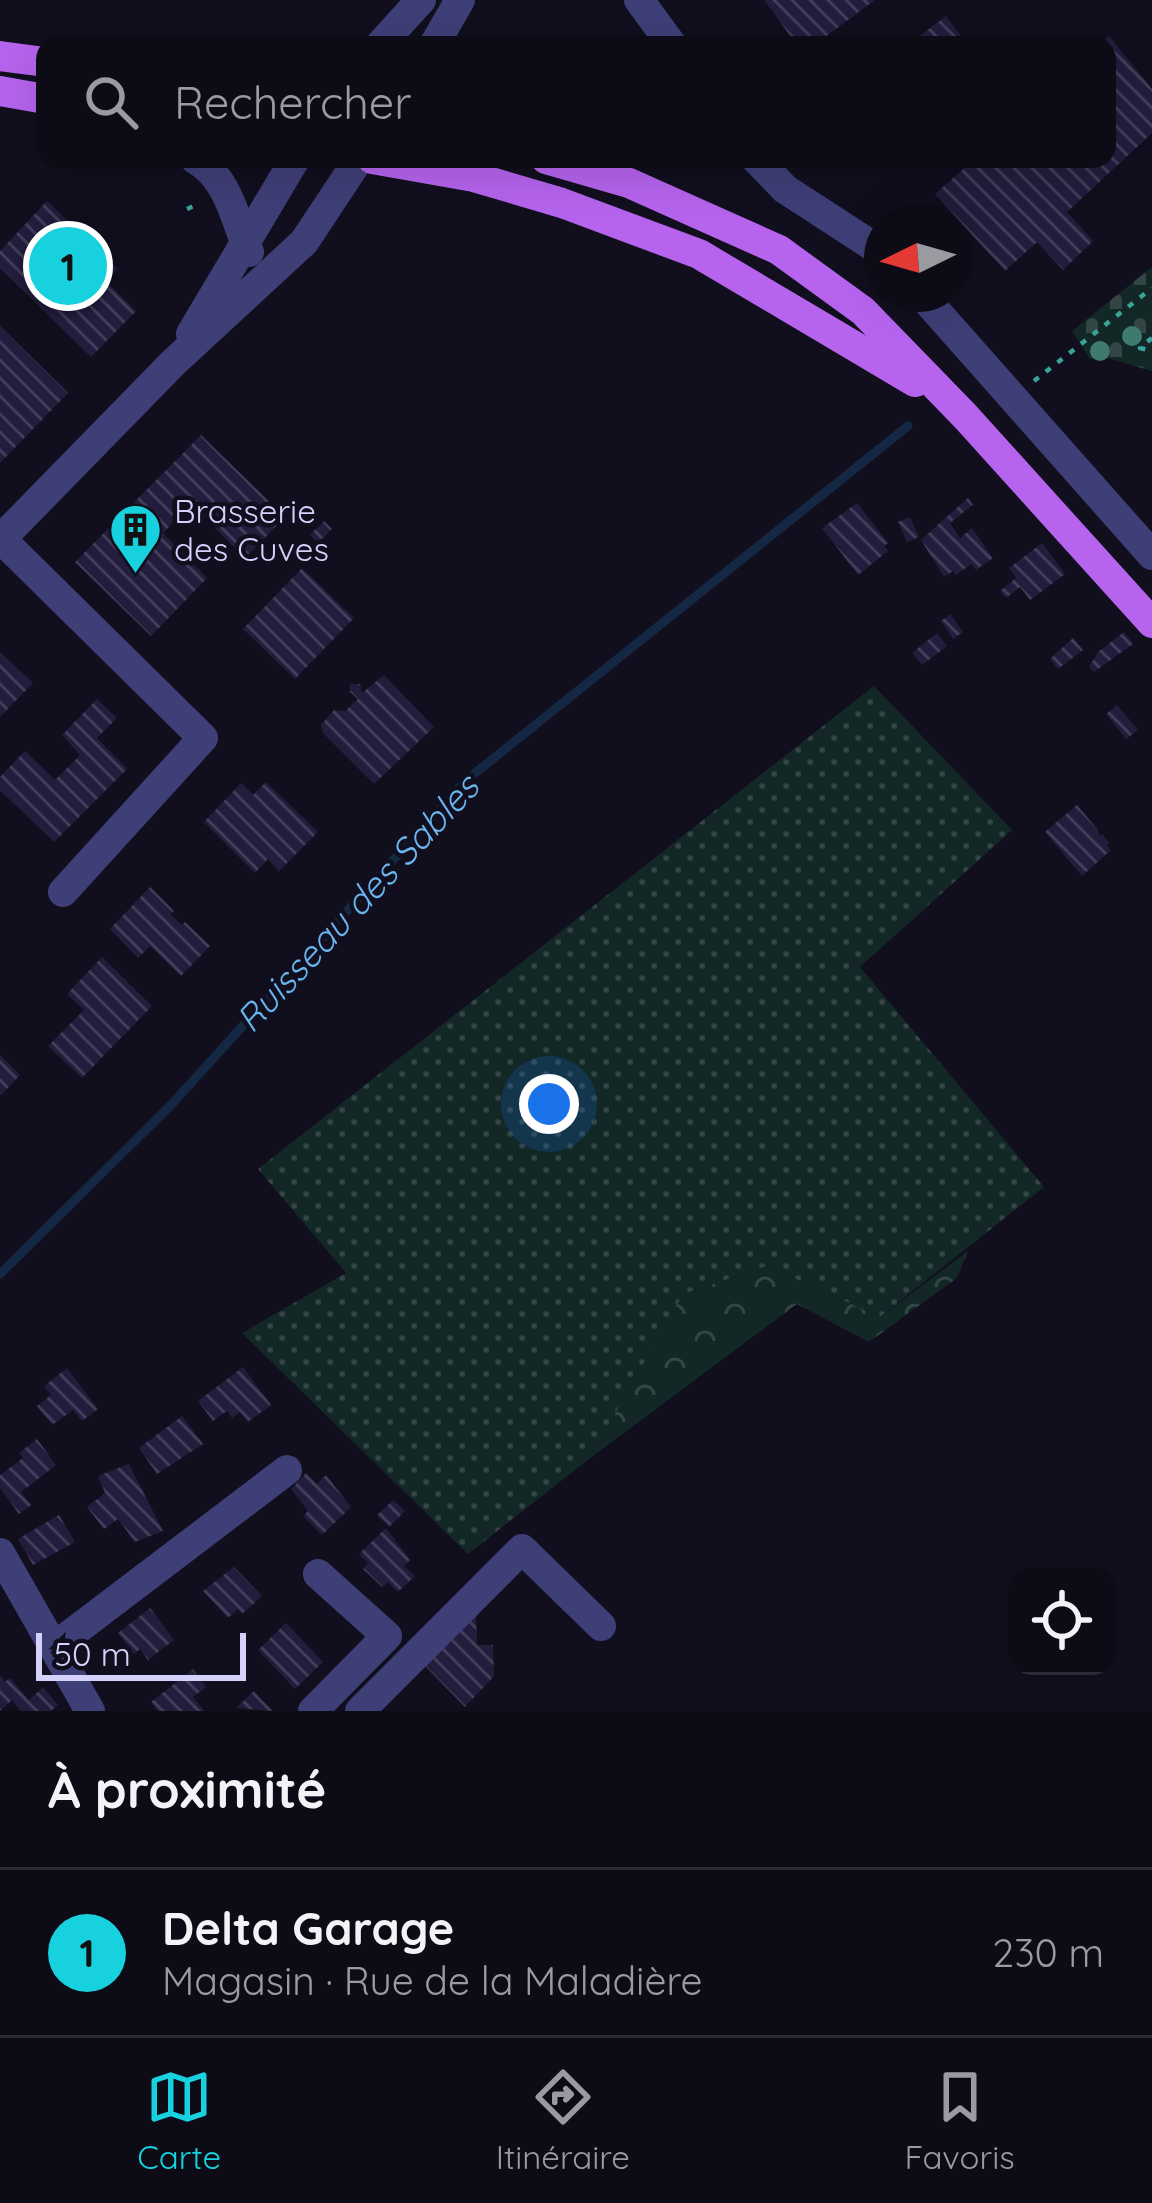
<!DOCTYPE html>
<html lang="fr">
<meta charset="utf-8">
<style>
:root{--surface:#0d0b16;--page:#1b1923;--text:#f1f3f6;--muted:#9a9ba1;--line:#2d2b35;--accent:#18d1de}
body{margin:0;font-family:Quicksand,sans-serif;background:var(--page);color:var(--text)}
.controls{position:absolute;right:36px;bottom:36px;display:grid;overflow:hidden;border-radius:24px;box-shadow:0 12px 48px #0002}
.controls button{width:108px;height:108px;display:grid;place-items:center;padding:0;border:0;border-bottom:3px solid var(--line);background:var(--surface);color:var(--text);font:60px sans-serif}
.compass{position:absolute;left:864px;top:204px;width:108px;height:108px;border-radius:50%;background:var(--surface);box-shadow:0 12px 48px #0002;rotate:265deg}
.scale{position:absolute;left:36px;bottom:30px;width:210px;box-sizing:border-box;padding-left:12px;border:6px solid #d4d1fa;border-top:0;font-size:33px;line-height:42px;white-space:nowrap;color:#d4d1fa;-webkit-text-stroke:9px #110f1e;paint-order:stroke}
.you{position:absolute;left:549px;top:1104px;width:42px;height:42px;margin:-30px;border:9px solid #fff;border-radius:50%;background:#1a73e8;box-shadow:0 0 0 18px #1a73e833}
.badge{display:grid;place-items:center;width:78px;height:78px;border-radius:50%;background:var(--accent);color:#111;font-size:39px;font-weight:700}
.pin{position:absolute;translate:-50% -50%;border:6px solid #fff;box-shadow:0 3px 12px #0006}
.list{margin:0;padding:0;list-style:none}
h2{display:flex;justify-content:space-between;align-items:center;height:156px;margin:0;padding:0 48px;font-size:51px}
h2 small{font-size:39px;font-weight:400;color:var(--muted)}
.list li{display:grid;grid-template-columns:78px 1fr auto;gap:36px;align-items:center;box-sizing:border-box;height:168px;padding:0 48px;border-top:3px solid var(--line)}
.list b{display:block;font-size:45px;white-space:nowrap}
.list p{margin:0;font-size:39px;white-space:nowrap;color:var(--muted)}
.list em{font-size:39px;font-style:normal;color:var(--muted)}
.icon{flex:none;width:66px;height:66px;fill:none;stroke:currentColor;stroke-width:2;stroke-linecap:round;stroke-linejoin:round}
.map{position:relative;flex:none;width:1152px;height:1711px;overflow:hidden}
.search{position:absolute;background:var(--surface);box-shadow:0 12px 48px #0002;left:36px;right:36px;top:36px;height:132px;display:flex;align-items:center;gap:30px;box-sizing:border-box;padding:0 42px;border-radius:24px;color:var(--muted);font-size:45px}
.sheet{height:324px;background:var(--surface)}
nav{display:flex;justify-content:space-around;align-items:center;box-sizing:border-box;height:168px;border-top:3px solid var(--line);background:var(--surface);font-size:33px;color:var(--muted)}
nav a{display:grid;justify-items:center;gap:6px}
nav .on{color:var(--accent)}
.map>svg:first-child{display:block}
.grass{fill:url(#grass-dots)}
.forest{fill:url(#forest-crowns)}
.cemetery{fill:url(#cemetery-stones)}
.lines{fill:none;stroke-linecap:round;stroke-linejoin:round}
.stream{stroke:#142843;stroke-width:9}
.building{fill:url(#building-back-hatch)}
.path{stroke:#3aa49b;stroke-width:4.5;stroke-dasharray:6 9;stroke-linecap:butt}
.minor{stroke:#3f3f78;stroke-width:30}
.major{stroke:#b664ee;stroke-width:30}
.tree{fill:#3f7a70}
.labels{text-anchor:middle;stroke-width:9;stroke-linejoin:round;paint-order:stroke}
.poi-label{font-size:33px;fill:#d4d1fa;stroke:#110f1e;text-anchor:start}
.water-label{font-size:36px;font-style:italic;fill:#6ab5ef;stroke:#110f1e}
</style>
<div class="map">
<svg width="1152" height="1711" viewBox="0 0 1152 1711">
<defs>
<pattern id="grass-dots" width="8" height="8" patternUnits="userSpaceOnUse" patternTransform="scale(3)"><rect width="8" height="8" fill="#122726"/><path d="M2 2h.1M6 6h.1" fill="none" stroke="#344546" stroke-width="1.8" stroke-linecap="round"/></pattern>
<pattern id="forest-crowns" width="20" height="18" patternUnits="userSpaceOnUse" patternTransform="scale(3)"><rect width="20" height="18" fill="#122726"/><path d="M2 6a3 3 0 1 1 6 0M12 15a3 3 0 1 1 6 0" fill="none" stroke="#344546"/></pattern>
<pattern id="cemetery-stones" width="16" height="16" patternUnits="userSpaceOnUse" patternTransform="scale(3)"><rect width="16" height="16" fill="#122726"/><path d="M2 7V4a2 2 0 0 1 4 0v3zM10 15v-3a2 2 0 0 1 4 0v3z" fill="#344546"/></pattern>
<pattern id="building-back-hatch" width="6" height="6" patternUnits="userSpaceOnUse" patternTransform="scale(3)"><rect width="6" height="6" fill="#221d3d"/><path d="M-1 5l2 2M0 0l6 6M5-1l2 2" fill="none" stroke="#413d5a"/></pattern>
</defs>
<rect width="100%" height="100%" fill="#110f1e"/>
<polygon class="grass" points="874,686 1012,830 860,967 1044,1187 880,1317 767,1266 684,1294 589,1459 468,1554 242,1333 346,1273 258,1169"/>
<polygon class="forest" points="968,1251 957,1278 869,1342 797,1304 589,1459 683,1294 767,1266 880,1317"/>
<polygon class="cemetery" points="1152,267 1152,371 1104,357 1090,359 1072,331"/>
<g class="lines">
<polyline class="stream" points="0,1274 171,1105 464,782 908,426"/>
</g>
<g class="building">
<polygon points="764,0 875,0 814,45 797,45"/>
<polygon points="946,16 968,45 908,45"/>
<polygon points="1109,36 1152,89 1152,133 1067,212 1093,241 1063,270 1037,242 1005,271 935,194 975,159 1107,159 1107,45 1099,45"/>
<polygon points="47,201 118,269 106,281 136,311 91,357 0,268 0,251"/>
<polygon points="0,326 68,393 0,463"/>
<polygon points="201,435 285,517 245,558 191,504 163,533 207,578 151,636 75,562"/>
<polygon points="968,498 973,505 950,523 960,538 972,528 993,558 976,570 971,564 956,575 953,571 944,577 921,540"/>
<polygon points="857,503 888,543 884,546 888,551 858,575 822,528"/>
<polygon points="910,517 919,537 907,542 898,522"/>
<polygon points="324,521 332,529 318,543 310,535"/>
<polygon points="1042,543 1065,574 1030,600 1020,587 1006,598 1000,591 1016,578 1009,568"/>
<polygon points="302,568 354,618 295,679 243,629"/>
<polygon points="950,614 963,632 953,639 941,621"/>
<polygon points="1124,632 1133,644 1094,672 1089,667 1098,652"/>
<polygon points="937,633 947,646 922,665 912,653"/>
<polygon points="1073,638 1083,650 1058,669 1050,659"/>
<polygon points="0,652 33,683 0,717"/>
<polygon points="384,675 434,727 374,784 323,733 321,725 334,710 345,711 358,699 350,692 350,684 360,684 362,693"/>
<polygon points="97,699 117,718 97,738 127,769 54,842 0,790 0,777 25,751 55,780 80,755 62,735"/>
<polygon points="1117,705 1138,730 1126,739 1106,714"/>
<polygon points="266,782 318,832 279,871 268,859 255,873 204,822 241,783 253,795"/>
<polygon points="1077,805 1098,830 1099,837 1102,834 1109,843 1107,845 1111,850 1082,876 1045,832"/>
<polygon points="150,887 174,911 170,914 182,925 185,922 210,946 181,976 150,946 138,958 110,929"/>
<polygon points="102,957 152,1006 82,1078 48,1046 84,1010 67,994"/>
<polygon points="0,1055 20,1075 0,1096"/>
<polygon points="243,1367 271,1405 248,1422 240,1412 232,1418 227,1411 213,1421 198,1401"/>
<polygon points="67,1368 98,1409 82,1421 73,1410 52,1425 37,1406 51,1395 44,1386"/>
<polygon points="182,1416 203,1444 157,1474 139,1448"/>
<polygon points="37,1439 56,1465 21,1492 31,1505 19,1514 0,1488 0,1475 23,1458 19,1453"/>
<polygon points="129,1464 163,1531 135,1542 118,1519 104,1529 87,1507 105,1493 98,1476"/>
<polygon points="306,1473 317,1484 326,1475 351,1507 322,1535 303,1516 308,1511 291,1489"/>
<polygon points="393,1500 405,1511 389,1527 377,1515"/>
<polygon points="59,1515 75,1542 33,1565 18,1539"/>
<polygon points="386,1528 410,1560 404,1566 415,1576 398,1592 388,1582 382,1587 363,1569 368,1563 359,1554"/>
<polygon points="234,1567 262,1596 242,1614 238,1609 228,1618 203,1591"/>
<polygon points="150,1608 174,1640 148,1660 140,1649 134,1654 118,1633"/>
<polygon points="476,1612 477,1645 493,1645 494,1676 465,1707 425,1666"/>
<polygon points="286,1623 323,1662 295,1689 258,1650"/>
<polygon points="193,1669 206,1687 193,1697 204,1711 158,1711 151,1702"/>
<polygon points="0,1676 5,1682 10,1678 29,1700 43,1687 58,1705 51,1711 21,1711 12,1700 0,1711"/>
<polygon points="254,1691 260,1698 273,1711 236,1708"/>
</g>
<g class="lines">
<g class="path">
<polyline points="187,209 200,203"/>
<polyline points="1152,338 1140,348 1152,351"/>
<polyline points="1034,381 1152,288"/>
</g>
<g class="minor">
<polyline points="639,0 672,45"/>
<polyline points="380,45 421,0"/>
<polyline points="434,45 460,0"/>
<path d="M 195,159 C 228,177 235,219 249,252"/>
<polyline points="756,159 785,189 882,252"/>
<polyline points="921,294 1152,555"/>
<polyline points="191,334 295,159"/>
<polyline points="1,539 203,738 63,892"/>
<polyline points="0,540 173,363 304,242 359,159"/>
<polyline points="0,1553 90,1711"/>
<polyline points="54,1647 287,1470"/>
<polyline points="313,1711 387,1636 318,1574"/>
<polyline points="360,1711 522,1549 601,1626"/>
</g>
<g class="major">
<polyline points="0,56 45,62"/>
<polyline points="0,91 45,99"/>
<polyline points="372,159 474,177 562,203 699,254 915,382"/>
<polyline points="546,159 629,183 779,250 863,311 965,416 1152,623"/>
</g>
</g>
<g class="tree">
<circle cx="1132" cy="336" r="10"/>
<circle cx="1100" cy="351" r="10"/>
</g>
<defs>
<symbol id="building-pin" viewBox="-11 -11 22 30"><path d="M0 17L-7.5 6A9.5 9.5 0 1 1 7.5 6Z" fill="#18d1de" stroke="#110f1e"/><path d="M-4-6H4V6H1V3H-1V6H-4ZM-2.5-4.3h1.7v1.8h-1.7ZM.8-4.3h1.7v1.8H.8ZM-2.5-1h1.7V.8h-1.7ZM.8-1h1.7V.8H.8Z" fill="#111"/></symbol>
</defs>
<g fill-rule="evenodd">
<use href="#building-pin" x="106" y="500" width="59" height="81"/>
</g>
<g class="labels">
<g class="poi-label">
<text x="174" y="523">Brasserie<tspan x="174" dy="38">des Cuves</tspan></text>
</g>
<g class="water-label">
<text transform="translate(357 903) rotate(-47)" y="13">Ruisseau des Sables</text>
</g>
</g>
</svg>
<div class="controls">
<button><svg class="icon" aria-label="locate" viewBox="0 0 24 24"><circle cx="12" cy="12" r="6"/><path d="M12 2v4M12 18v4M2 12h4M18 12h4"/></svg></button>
</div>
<svg class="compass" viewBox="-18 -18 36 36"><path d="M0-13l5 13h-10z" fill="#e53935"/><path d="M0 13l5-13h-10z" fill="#9a9ba1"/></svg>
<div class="scale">50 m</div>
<div class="you"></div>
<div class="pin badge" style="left:68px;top:266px">1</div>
<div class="search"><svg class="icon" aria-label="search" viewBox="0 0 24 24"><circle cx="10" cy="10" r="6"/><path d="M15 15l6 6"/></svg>Rechercher</div>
</div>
<section class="sheet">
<h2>À proximité<small></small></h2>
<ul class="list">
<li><span class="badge">1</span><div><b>Delta Garage</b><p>Magasin · Rue de la Maladière</p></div><em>230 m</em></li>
</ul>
</section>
<nav>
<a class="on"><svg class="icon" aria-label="map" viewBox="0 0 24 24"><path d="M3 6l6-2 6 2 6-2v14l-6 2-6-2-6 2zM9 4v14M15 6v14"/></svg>Carte</a>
<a><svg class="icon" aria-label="directions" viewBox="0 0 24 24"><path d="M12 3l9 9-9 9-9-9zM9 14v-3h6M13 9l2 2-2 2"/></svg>Itinéraire</a>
<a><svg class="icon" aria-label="saved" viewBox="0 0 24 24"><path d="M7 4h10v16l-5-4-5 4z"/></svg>Favoris</a>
</nav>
